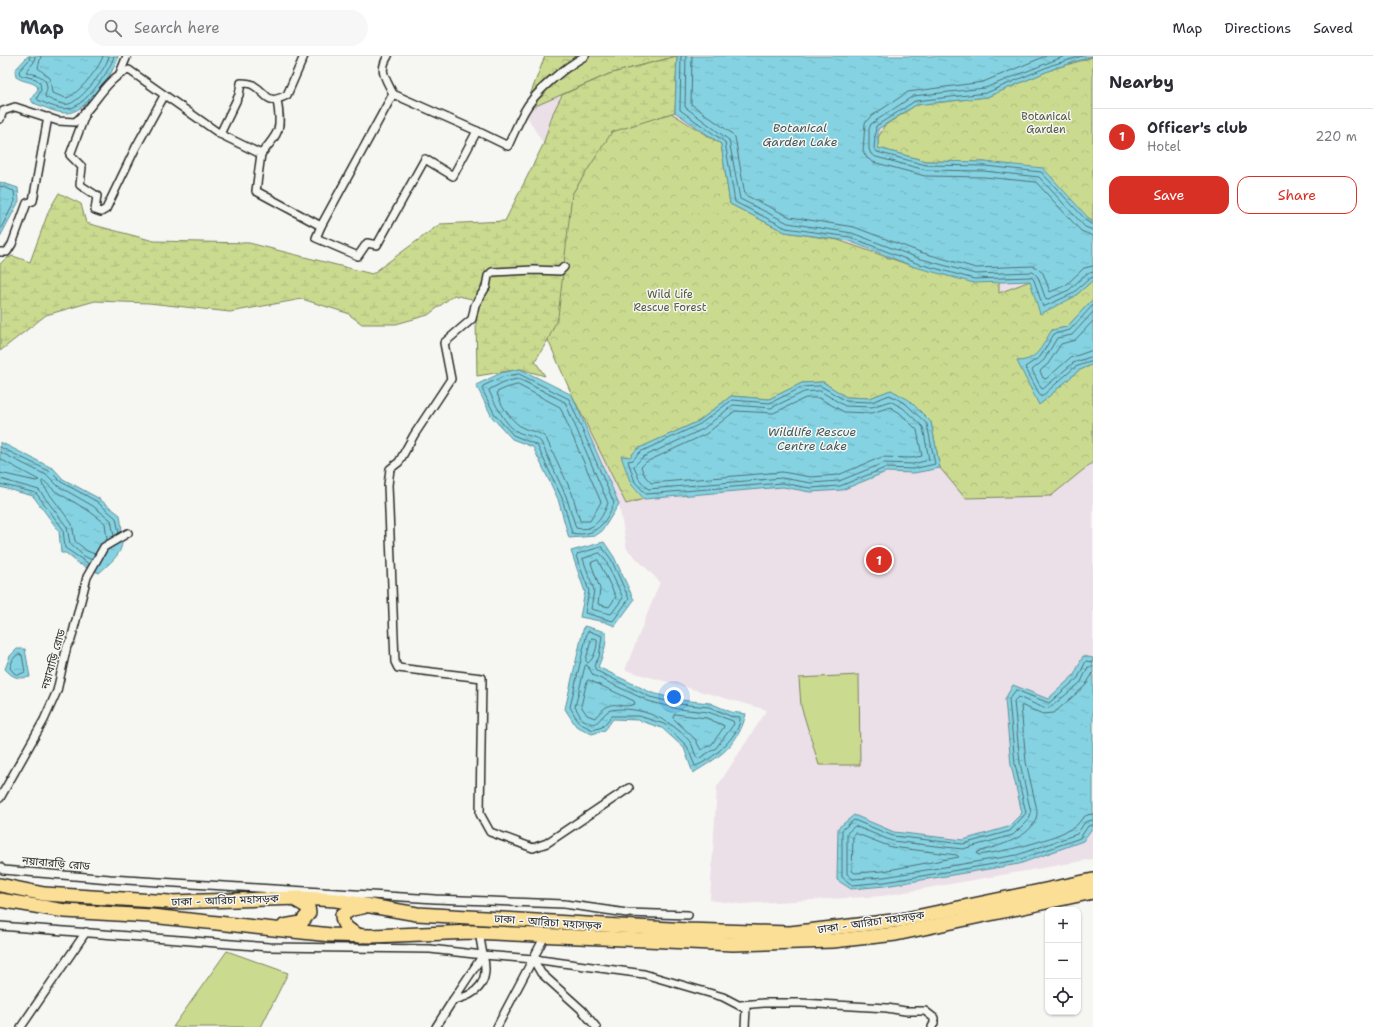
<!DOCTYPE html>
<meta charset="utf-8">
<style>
:root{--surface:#fff;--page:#f7f7f7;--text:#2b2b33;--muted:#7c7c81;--line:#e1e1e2;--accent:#d93025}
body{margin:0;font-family:"Shantell Sans","Noto Sans Bengali",sans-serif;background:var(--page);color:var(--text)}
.controls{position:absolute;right:12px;bottom:12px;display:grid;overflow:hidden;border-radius:8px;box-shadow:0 1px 3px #0004}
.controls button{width:36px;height:36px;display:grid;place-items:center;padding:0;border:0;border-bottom:1px solid var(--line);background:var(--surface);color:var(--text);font:20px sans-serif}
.you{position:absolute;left:674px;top:641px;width:14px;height:14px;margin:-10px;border:3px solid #fff;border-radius:50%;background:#1a73e8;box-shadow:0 0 0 6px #1a73e833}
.badge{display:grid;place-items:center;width:26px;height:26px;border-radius:50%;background:var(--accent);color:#fff;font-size:13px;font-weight:700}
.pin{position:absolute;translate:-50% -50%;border:2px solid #fff;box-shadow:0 1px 4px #0006}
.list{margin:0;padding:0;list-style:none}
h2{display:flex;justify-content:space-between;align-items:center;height:52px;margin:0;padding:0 16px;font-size:17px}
h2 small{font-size:13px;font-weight:400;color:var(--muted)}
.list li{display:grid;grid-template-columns:26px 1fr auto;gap:12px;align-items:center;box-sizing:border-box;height:56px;padding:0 16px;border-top:1px solid var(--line)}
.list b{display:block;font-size:15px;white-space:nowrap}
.list p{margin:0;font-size:13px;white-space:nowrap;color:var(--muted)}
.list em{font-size:13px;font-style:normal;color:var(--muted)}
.actions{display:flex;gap:8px;padding:12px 16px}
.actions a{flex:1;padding:9px 0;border:1px solid var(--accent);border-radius:12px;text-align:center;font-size:14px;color:var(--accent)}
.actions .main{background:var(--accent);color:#fff}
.icon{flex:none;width:22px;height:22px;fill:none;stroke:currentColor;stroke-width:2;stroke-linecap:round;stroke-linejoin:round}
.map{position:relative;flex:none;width:1093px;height:971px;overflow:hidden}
header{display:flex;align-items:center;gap:24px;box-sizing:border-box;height:56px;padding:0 20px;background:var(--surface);border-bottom:1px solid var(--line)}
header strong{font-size:19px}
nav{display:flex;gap:22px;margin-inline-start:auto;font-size:14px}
.search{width:280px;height:36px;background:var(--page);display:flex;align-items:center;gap:10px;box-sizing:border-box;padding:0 14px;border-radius:22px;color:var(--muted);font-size:15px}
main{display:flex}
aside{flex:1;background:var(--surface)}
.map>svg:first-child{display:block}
.built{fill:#ebdfe8}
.green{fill:#cadb90;stroke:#7a835e}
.forest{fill:url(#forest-crowns);stroke:#7a835e}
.wetland{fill:url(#wetland-marsh);stroke:#7a835e}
.water{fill:url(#water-ripples);stroke:#619099}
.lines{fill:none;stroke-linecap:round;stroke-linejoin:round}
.shore{stroke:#4f6e74;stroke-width:1}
.street-casing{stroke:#2b2b2b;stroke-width:10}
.highway-casing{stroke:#2b2b2b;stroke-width:16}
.street{stroke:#f6f6f2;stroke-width:7}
.highway{stroke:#fbdf96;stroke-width:13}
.labels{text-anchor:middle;stroke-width:3;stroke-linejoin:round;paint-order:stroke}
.park-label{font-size:11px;fill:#535744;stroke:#f6f6f2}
.street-label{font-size:11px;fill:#2b2b2b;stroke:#f6f6f2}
.water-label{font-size:12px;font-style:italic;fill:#425559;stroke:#f6f6f2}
</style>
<header>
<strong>Map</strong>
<div class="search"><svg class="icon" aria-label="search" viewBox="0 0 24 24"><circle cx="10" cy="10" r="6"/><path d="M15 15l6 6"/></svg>Search here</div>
<nav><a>Map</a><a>Directions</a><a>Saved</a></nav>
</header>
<main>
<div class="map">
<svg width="1093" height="971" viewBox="0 0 1093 971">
<defs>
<pattern id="forest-crowns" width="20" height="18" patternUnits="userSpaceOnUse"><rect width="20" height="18" fill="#cadb90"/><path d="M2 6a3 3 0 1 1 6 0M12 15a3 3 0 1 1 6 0" fill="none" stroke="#aebc7c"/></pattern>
<pattern id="wetland-marsh" width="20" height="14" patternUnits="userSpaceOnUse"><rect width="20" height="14" fill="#cadb90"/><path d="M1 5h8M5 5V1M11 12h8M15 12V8" fill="none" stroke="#aebc7c"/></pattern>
<pattern id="water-ripples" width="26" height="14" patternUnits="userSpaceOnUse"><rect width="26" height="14" fill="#85d3e2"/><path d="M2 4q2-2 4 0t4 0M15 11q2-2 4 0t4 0" fill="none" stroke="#73b5c2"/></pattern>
</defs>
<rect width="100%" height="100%" fill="#f6f6f2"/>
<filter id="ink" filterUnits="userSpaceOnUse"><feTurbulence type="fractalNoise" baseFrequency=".025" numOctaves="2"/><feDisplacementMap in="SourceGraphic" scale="8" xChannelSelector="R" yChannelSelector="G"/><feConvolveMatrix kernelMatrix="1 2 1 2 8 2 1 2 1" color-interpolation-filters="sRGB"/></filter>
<g filter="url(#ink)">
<polygon class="built" points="546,0 1093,0 1093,803 882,840 740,848 710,844 717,731 767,654 625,614 660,526 627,493 619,448 548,284 572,138 524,55"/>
<g class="green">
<polygon points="859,619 860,709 819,709 801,650 799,622"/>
<polygon points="227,895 288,917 261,971 173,971"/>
</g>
<g class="forest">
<polygon points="545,0 677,0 609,18 524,55"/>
<polygon points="1093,1 1093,167 1089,162 985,106 926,105 878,92 878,82 884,70 916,49 987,41 1053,13"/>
<path d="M 671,57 L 721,88 L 730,148 L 785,176 L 838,184 L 915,211 L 999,226 L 999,237 L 1030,225 L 1074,241 L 1093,224 L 1093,243 L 1067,271 L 1052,274 C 1043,289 1038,305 1018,305 L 1039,348 L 1078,315 L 1093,308 L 1093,406 L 1051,440 L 965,442 L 940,412 L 931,366 L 891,334 L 870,342 L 846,341 L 823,326 L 802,327 L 769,343 L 731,340 L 699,365 L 637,393 L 630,401 L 644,443 L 626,448 L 572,339 L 548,284 L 572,138 L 612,75 Z"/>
</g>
<polygon class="wetland" points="677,0 675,56 612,76 572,138 558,261 548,284 535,305 545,320 520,313 477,320 476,261 472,243 454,239 428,259 396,268 362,268 347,257 302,243 230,256 149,247 95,245 46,259 0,295 0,208 5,203 13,200 30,206 49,154 59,137 81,148 86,167 154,185 249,187 372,218 440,168 505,165 543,89 553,57 562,39 609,18"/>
<g class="water">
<path d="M 28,0 L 118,0 C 115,17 85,58 66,57 C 55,57 43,50 33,47 L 31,43 L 38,33 L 37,30 C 31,25 23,26 16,21 L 15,14 Z"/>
<polygon points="677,0 1093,0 1053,13 987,41 916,49 878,73 878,92 926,105 985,106 1043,112 1093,167 1093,224 1074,241 1040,258 1030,225 974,227 915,211 849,185 785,176 730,148 721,88 675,56"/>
<polygon points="0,126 18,132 19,145 0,181"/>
<path d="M 1093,243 L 1093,308 L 1078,315 L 1039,349 L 1017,305 C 1038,305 1042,289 1052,274 L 1067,271 Z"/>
<polygon points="520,313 572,339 619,448 602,475 595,480 569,482 558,443 533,391 512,383 492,361 476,329 501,317"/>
<polygon points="823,326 846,341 870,342 891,334 909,344 931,366 940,412 914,417 886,416 842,434 810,436 783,431 644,443 631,428 621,400 630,401 637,393 699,365 731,340 769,343 802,327"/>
<path d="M 0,386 L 54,413 L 63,423 L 98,442 L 120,459 C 125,493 124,495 99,517 L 79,508 L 66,497 L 61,497 L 59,475 L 33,440 L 0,431 Z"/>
<polygon points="604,486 614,501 634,544 615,570 605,566 580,561 585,536 571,495"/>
<path d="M 584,570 L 606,576 C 607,589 603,599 598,611 L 652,637 L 680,644 L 710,647 L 731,656 L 746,658 C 738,690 719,701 693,717 L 684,692 L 662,672 L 638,664 L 613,663 L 605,674 L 592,678 L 576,670 L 565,653 Z"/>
<path d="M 17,593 L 25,593 L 30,621 C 18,623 13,622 5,613 L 10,600 Z"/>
<polygon points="1083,600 1093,602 1093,771 1083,785 1019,808 885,830 851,833 837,824 838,772 854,759 894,776 963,784 1008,771 1022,757 1011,709 1005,643 1013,629 1048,643 1074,619"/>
</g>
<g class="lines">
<g class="shore">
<path d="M 30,0 L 29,4 L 19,15 L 20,19 L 36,23 L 40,27 L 41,34 L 37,42 L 38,44 C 47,48 61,55 71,52 C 86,48 111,14 114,0"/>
<path d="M 35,0 L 34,6 L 26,16 C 35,19 46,19 47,31 C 47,35 45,38 45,41 C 52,44 62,50 69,48 C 82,44 107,12 109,0"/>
<path d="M 41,0 L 38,12 L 50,22 L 52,37 L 66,42 C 77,40 101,10 103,0"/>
<polyline points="681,0 680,54 725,86 735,146 786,172 850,181 916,207 974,223 1031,221 1034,224 1043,251 1072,238 1089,223 1093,221"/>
<polyline points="686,0 685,51 729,84 740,143 788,167 852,177 918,202 975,218 1033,216 1038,221 1046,244 1069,234 1086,218 1093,216"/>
<polyline points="692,0 691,48 730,76 735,81 745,139 790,161 854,171 920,196 976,212 1034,210 1043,217 1050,236 1066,229 1084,212 1093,210"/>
<polyline points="1046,0 983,26 908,36 870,61 865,67 863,95 867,102 873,106 925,120 984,121 1036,126 1081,175 1093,180"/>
<polyline points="1065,0 985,32 913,40 871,68 869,73 869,93 871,98 876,101 926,114 984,115 1039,121 1085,171 1093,174"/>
<polyline points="1082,0 1052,9 986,37 915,45 876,70 874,92 877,96 926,109 985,110 1041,116 1089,167 1093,169"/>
<polyline points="0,130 14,135 15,145 0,174"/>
<polyline points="1093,249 1070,274 1054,278 1040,301 1025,311 1041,341 1075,311 1093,305"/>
<polyline points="1093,256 1072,279 1057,282 1044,304 1032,314 1041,332 1043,333 1073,307 1093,300"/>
<polyline points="1093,265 1075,284 1061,288 1048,308 1040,315 1043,322 1046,323 1070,302 1093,294"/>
<path d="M 519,318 L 569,343 L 614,447 C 606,467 595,482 572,477 L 562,442 L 537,389 L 513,379 L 495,359 L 482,333 L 483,330 L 502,321 Z"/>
<path d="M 519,323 L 565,346 L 608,447 C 602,463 594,476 576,472 L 566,440 L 541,386 C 536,380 526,380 518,376 C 505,370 495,347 489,335 L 490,333 L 504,326 Z"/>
<path d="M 518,329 L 560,351 L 601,446 L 590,465 L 580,465 L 572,437 L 546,382 C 538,374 528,376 520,370 C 510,363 499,347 497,336 L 506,332 Z"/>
<polygon points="821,330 846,345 871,346 890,339 906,348 927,368 935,408 913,413 885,412 840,430 810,432 782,427 646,438 635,426 628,405 633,404 640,396 700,368 732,344 770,347 803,331"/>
<polygon points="820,335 845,350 872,351 890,345 903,352 923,371 929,404 913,408 884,407 839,425 811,427 782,422 648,433 639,423 634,410 643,401 703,373 733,349 771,352 804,336"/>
<polygon points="806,342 819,342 844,356 872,357 890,351 900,357 917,374 922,400 912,402 882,401 838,419 811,421 782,416 651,427 645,420 641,411 646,406 706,378 735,355 773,357"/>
<polyline points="0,391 51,416 61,426 96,445 116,462 119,477"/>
<polyline points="0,396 48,420 58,430 93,450 111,464 114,480"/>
<polyline points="0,403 39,424 36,425 0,417"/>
<polyline points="0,423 39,434 67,471 70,488 84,500 92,504"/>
<polyline points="0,428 36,437 63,473 65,492 89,508"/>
<polygon points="602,491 611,503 629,543 613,565 585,557 589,535 576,500 578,498"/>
<polygon points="600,497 606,505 623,542 611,558 591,553 594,534 583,503"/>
<polyline points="95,498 87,495 75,485 72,468 42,428 42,425 44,425 55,435 89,455 105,467 107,484"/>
<polygon points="598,504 616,541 609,551 598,548 600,533 591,507"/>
<path d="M 589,575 L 602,580 L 599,601 L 594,610 L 597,615 L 650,641 L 679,648 L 709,651 L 730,660 L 740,661 C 742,678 710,706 695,710 L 687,690 L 664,668 L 639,660 L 612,660 L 602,671 L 593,674 L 579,667 L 570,651 L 587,577 Z"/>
<path d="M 592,582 L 597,583 C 598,590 594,603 588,607 L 586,605 Z"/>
<polygon points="19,598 22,599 25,616 18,619 14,617 10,612 13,603"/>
<polyline points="1093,606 1086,605 1078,622 1049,647 1016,634 1009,643 1015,708 1026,757 1010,775 963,788 893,780 854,764 842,774 842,821 852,829 885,826 1018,804 1080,782 1088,770 1093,769"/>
<path d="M 587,609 L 593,619 L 648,645 L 678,653 L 708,656 L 733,665 L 734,668 L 716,692 L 698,703 C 694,699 694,692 691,687 C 673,664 640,649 611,654 C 603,656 601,667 592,668 L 582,663 L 575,651 L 585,610 Z"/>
<polyline points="1093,611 1088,611 1081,626 1051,651 1044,652 1018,641 1014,645 1020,707 1031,757 1029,763 1013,779 963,793 892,785 855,770 847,777 847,818 853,823 884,821 1017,799 1077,778 1085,766 1093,764"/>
<path d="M 1093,617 L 1085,630 L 1054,657 L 1043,658 L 1023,650 L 1021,650 L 1026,706 L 1037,754 C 1039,781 997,790 978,796 L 977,798 L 979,799 C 1010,794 1042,787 1071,773 C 1081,769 1080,758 1093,758"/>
<path d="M 589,624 L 634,645 L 635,648 C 616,655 615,638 595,662 L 587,659 L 581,650 L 587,625 Z"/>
<polygon points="675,658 706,662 723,669 724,671 712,688 701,694 695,683 673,662"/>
<polygon points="855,777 891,791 957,799 959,801 883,815 855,817 852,815 853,780"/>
</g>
<defs>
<g id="street">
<polyline points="120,17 127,0"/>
<polyline points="393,38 477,75"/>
<polyline points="85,59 70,99 82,111 80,129 97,140 95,154 101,156 106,153 136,91 164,40"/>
<path d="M 0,63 L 3,55 L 15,51 L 58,65 L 75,66 C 94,52 106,21 129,14 L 220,78 L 261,98 L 256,135 L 321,170 L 393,38 C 386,22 378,16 388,0"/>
<path d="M 220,78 L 239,39 L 241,27 C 244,27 250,27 253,29 C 269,38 265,50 287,39 L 304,0"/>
<path d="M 261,98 C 280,76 282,73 277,44"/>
<path d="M 321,170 L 316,182 L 358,200 L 367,187 L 377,189 L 425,103 L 453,120 L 477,75 L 508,90 C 513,79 518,67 524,56 C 535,35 564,12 585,0"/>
<polyline points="0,196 7,196 12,188 27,147 33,145 48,61"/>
<polyline points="564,211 560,215 534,214 492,216 488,220 486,231 475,249 472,263 444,287 451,323 414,379 399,406 390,413 388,429 395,606 398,612 482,622 480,758 490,776 533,792 547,787 629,732"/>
<polyline points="0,742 44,664 57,635 67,590 71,584 87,521 104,491 128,477"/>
<polyline points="0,811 3,814 110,823 435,843 564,848 627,857 688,859"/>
<polyline points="0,870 269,891 430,893 483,899 479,876"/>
<polyline points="483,899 533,903 644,918 723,941 746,953 745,971"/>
<polyline points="533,903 541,917 582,954 596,971"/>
<polyline points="453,944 483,899"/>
<polyline points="741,949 764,947 801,947 887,952 905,955 925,955 934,962 934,967 932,971"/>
<polyline points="21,971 86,876"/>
<path d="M 436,971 L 453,944 C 479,939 490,925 483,899"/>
<polyline points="497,971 545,880"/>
</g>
<g id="highway">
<polyline points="0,829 44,838 170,846 301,842 336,844 417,858 687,874 790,877 901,864 1093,824"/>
<polyline points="0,844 65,855 151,860 331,879 371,880 472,876 733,888 833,885 896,878 1093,836"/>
<polyline points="284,870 301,867 309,857 308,851 294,843"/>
<path d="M 360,880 C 350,875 342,871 342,859 L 352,853 L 363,851"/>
</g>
</defs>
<use href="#street" class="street-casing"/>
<use href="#highway" class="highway-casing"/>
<use href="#street" class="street"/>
<use href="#highway" class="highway"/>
</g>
</g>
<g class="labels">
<g class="park-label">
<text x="1046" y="64">Botanical<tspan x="1046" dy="13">Garden</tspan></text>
<text x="670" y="242">Wild Life<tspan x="670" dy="13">Rescue Forest</tspan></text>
</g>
<g class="street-label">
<text transform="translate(53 603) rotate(-74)" y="4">নয়াবাড়ি রোড</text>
<text transform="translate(56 807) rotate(5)" y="4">নয়াবারড়ি রোড</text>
<text transform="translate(225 844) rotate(-2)" y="4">ঢাকা - আরিচা মহাসড়ক</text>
<text transform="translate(548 866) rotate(4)" y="4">ঢাকা - আরিচা মহাসড়ক</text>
<text transform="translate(871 866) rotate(-8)" y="4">ঢাকা - আরিচা মহাসড়ক</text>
</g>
<g class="water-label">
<text x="800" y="76">Botanical<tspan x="800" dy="14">Garden Lake</tspan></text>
<text x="812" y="380">Wildlife Rescue<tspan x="812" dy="14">Centre Lake</tspan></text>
</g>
</g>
</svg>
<div class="controls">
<button>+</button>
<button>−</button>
<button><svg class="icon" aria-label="locate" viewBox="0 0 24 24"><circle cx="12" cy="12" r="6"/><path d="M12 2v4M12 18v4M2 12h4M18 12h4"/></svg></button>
</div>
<div class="you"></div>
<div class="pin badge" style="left:879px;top:504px">1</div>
</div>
<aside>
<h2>Nearby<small></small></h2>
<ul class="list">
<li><span class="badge">1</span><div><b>Officer's club</b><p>Hotel</p></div><em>220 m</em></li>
</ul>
<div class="actions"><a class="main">Save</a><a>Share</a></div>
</aside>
</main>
